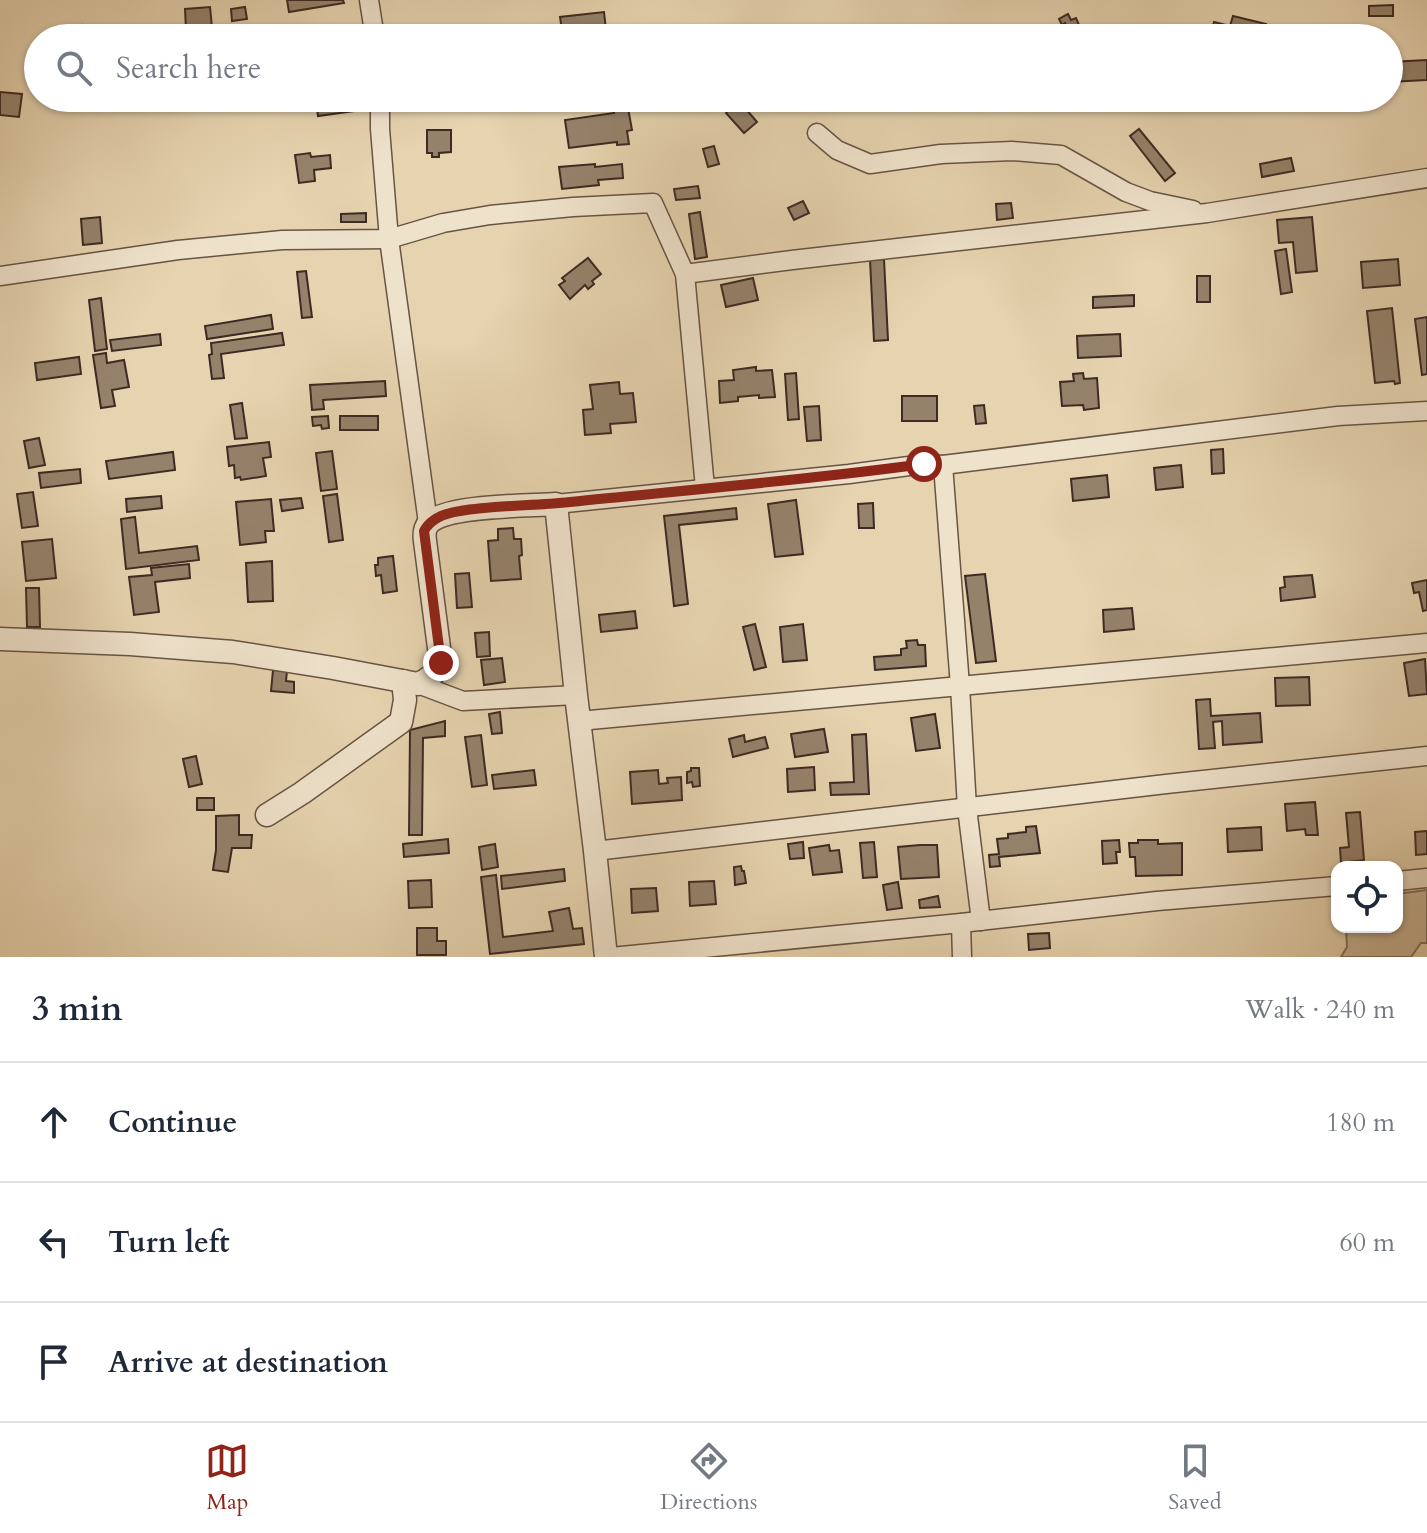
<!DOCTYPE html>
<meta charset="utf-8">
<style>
:root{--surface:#fff;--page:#f2f2f3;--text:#1f2937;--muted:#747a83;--line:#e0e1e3;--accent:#8f2418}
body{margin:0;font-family:Cardo,serif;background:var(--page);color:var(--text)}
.controls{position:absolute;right:24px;bottom:24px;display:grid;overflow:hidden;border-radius:16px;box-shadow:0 2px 6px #0004}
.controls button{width:72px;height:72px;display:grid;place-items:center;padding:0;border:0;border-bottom:2px solid var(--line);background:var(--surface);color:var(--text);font:40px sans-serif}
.stop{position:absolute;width:24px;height:24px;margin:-18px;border:6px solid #8f2418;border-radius:50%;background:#fff}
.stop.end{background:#8f2418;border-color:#fff;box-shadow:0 2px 8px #0008}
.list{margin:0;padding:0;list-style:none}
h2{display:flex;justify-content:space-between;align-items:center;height:104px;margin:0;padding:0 32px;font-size:34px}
h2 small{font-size:26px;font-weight:400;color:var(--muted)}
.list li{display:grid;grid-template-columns:52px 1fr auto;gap:24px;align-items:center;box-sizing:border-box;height:120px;padding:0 32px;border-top:2px solid var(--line)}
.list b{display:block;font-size:30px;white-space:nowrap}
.list em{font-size:26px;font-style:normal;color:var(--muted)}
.icon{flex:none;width:44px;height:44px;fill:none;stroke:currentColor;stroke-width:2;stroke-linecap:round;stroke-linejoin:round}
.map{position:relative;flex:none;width:1427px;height:957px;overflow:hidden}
.search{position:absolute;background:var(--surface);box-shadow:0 2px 6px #0004;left:24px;right:24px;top:24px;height:88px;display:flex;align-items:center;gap:20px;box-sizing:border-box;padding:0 28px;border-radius:44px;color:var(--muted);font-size:30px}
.sheet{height:464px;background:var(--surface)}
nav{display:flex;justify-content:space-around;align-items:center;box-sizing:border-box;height:112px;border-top:2px solid var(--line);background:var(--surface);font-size:22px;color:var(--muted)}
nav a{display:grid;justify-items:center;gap:4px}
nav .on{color:var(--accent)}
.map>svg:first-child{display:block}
.green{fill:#c9b697;stroke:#83705c;stroke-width:2}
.building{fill:#95826b;stroke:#3d2a22;stroke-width:2}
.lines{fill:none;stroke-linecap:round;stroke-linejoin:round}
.minor-casing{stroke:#675445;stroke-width:21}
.tertiary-casing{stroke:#675445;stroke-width:25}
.minor{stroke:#efe2cb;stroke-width:18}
.tertiary{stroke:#efe2cb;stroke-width:22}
.route{stroke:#8f2418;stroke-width:10}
</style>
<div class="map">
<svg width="1427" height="957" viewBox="0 0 1427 957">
<rect width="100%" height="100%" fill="#e6d3af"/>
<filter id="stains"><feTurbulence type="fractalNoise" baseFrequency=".0025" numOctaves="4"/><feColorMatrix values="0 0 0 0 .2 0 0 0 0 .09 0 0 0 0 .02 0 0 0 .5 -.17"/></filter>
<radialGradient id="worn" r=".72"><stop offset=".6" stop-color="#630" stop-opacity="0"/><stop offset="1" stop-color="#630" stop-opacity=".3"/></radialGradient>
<polygon class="green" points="1427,890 1427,943 1421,943 1411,957 1341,957 1347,947 1346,927 1397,927 1397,894"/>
<g class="building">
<polygon points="287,0 343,0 344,3 289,12"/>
<polygon points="1393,5 1393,16 1369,16 1369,6"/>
<polygon points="210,7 213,38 184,38 183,31 186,30 185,9"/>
<polygon points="245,7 247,19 232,21 231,9"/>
<polygon points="604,12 606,30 576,34 576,38 563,38 560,17"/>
<polygon points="1068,14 1071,20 1076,18 1079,25 1068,30 1065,23 1062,25 1059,19"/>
<polygon points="1233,16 1266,24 1265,29 1272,31 1270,38 1210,37 1214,22 1230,26"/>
<polygon points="82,25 83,38 61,38 60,28"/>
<polygon points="1427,60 1427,80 1389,82 1389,62"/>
<polygon points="0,92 22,94 19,117 0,115"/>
<polygon points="344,98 353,98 355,111 318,116 316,101"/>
<polygon points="548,98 571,98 572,106 549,108"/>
<polygon points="739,101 757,122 744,133 726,113"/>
<polygon points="627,102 632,130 627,131 629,144 617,145 617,142 569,148 565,120 614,113 613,104"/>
<polygon points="1139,129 1175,173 1165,181 1130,136"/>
<polygon points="427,130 451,130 451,152 439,153 439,157 432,157 432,153 427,153"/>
<polygon points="714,146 719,164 708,167 703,149"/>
<polygon points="310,153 311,157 330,155 331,168 314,170 315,181 299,183 295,155"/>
<polygon points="1291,158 1294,171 1262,177 1260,164"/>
<polygon points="595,164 595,167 622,164 623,178 598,180 599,185 562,189 559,167"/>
<polygon points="698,186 700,198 676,200 674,189"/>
<polygon points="803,201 809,213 794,220 788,208"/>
<polygon points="1011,203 1013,218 997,220 996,204"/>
<polygon points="700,212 707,257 695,259 689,214"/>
<polygon points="366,213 366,222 341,222 341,214"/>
<polygon points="100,217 102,243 83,245 81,219"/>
<polygon points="1312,217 1317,271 1296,273 1293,242 1279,243 1277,220"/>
<polygon points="1286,249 1292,292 1281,294 1275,251"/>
<polygon points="588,258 601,274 592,281 594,284 588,289 585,285 570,299 559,285 565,281 562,278"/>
<polygon points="884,259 888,340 874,341 870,260"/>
<polygon points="1398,259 1400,285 1363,288 1361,262"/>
<polygon points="306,271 312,317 302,318 297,272"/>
<rect x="1197" y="276" width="13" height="26"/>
<polygon points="753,278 758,300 726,307 721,285"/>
<polygon points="1134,295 1134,306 1093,308 1093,297"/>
<polygon points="101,298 107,349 95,351 89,300"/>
<polygon points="1392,308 1400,383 1395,384 1394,381 1375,383 1367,311"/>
<polygon points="271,315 273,329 207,339 205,326"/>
<polygon points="1427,317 1427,374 1422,375 1415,319"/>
<polygon points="282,333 284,345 221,354 224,378 212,379 209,355 212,354 211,343"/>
<polygon points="160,334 161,345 112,351 110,340"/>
<polygon points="1120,334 1121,356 1078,358 1077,336"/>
<polygon points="106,353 107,363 124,360 129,387 112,390 115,406 101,408 93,355"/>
<polygon points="79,357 81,374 37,380 35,363"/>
<polygon points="756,367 756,371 772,370 775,397 759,398 759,395 738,397 738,401 720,403 719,381 734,380 733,370"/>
<polygon points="796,373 799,419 788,420 785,374"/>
<polygon points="1083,373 1084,379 1097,378 1099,408 1084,410 1083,405 1062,406 1060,382 1074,381 1073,374"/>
<polygon points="385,381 386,396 323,400 324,409 312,410 310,385"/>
<polygon points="619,382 620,394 633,393 636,422 610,424 611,433 585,435 583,410 593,409 590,385"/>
<rect x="902" y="396" width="35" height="25"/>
<polygon points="242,403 247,438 235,439 230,405"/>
<polygon points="984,405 986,423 976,424 974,406"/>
<polygon points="819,406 821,440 807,441 804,407"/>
<polygon points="328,416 329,428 322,429 321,425 313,426 312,417"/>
<rect x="340" y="416" width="38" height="14"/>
<polygon points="39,438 45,465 29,468 24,441"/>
<polygon points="269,442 271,457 263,458 266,476 241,480 240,477 235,478 234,465 229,466 227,447"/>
<polygon points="1223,449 1224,473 1212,474 1211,450"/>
<polygon points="332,451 337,489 321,491 316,453"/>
<polygon points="173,452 175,470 109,479 106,461"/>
<polygon points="1181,465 1183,487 1156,490 1154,468"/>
<polygon points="80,469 81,483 41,488 39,473"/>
<polygon points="1107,475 1109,497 1073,501 1071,479"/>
<polygon points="33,492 38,526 22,528 17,494"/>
<polygon points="337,494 343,540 329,542 323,496"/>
<polygon points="161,496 162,508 127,512 126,499"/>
<polygon points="301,498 303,508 282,511 280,500"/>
<polygon points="271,499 274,531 265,531 266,542 240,545 236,502"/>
<polygon points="796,500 803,554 775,557 768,504"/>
<polygon points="873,503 874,528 859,528 858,504"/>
<polygon points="736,508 737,519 679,525 688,604 674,606 664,516"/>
<polygon points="135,517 139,553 197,546 199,560 126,569 121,519"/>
<polygon points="513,528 514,539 521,539 522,555 519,556 521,579 491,581 488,541 498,540 498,529"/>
<polygon points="52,539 56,578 26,581 22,542"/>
<polygon points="393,556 397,591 383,593 381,575 376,576 375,565 378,565 378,558"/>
<polygon points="272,561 273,601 248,602 246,563"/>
<polygon points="189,564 190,578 155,582 159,612 134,615 129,577 152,575 151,568"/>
<polygon points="469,573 472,607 457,608 455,574"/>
<polygon points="985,574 996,661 976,663 965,576"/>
<polygon points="1312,575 1315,597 1281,601 1280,588 1285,587 1284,577"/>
<polygon points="1427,580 1427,610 1423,611 1419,592 1414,593 1412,583"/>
<polygon points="26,588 39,588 40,627 27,627"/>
<polygon points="1132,608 1134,629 1104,632 1103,610"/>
<polygon points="635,611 637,628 601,632 599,615"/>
<polygon points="755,624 766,667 754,670 743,627"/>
<polygon points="803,624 807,660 783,662 780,627"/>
<polygon points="489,632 490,656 477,657 475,633"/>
<polygon points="917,640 918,645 925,645 926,666 875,670 874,657 901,655 901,649 907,648 906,641"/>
<polygon points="502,658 505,682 484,685 481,660"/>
<polygon points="1425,659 1427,694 1409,696 1404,663"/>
<polygon points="273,670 287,671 286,681 294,682 294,693 271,691"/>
<polygon points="1309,677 1310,705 1276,706 1275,678"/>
<polygon points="1210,699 1211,716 1260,713 1262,742 1223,745 1222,721 1213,722 1215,748 1199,749 1196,700"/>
<polygon points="500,712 502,733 492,734 489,714"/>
<polygon points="935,714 940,748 916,751 911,718"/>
<polygon points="445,721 445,736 423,738 422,835 409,835 410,730"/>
<polygon points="824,729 828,752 795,757 791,734"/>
<polygon points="866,734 869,794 831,795 830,783 854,782 852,735"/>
<polygon points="481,735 487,785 472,787 465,737"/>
<polygon points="744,735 745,742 765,737 768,748 733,757 729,739"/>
<polygon points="196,756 202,784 189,787 183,759"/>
<polygon points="814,767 815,790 788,792 787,769"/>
<polygon points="691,768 699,768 700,786 693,787 692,782 687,783 687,772 691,771"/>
<polygon points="534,770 536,785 494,789 492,775"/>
<polygon points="658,770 659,784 668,783 667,778 681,777 682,800 632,804 630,772"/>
<rect x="197" y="798" width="17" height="12"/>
<polygon points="1315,802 1318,835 1306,835 1305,829 1287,831 1285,804"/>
<polygon points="1360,812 1364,860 1341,863 1340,848 1349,847 1346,813"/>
<polygon points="239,815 239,835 252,835 251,848 232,848 228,872 213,870 216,850 216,816"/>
<polygon points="1036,826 1040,853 999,857 1000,866 990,867 989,855 999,854 997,839 1008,838 1008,834 1026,832 1026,827"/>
<polygon points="1261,827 1262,850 1228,852 1227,829"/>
<polygon points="1427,831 1427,854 1416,855 1415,832"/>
<polygon points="448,839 449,853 404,857 403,844"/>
<polygon points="1119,840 1120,852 1116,852 1117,863 1103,864 1102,841"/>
<polygon points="1138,840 1158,840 1158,844 1182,843 1182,875 1136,876 1135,857 1130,857 1129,843 1138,843"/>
<polygon points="803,842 804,858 790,859 788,844"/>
<polygon points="874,842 877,877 863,878 860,843"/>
<polygon points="495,844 498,867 482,870 479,847"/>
<polygon points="829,845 830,851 839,850 842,872 813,875 809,848"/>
<polygon points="920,845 937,845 939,877 901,879 898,847"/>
<polygon points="741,866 742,871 744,871 746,883 735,885 734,867"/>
<polygon points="564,869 565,881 502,889 501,876"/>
<polygon points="496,875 503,937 553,931 549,912 569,908 573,929 582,928 584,944 490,954 481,877"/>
<polygon points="431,880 432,907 409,908 408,881"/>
<polygon points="714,881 716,904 690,906 689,882"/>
<polygon points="898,882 902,908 887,910 883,885"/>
<polygon points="656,888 658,911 632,913 631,889"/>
<polygon points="938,896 940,907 920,908 919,900"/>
<polygon points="417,928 437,928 437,941 446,941 446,955 417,955"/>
<polygon points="1049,933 1050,948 1029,950 1028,934"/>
</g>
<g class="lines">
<defs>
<g id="minor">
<polyline points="369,0 375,38"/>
<polyline points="380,98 380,129 389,239 428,523"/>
<polyline points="817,133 837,150 870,164 941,154 1012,151 1061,155 1126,192 1150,201 1193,210"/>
<polyline points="685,274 792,260 1207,213 1427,178"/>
<polyline points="0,276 178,250 282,240 389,239 443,223 490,215 573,207 653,203 685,274 705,488"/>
<polyline points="943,465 960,686 1427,643"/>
<polyline points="556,504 849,474 924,464 943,465 1338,416 1427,411"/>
<polyline points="418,684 463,701 576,695"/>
<polyline points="579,721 960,686 967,808 981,921"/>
<polyline points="595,851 1166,784 1427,756"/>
<polyline points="1397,881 1427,878"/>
<polyline points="961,923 962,957"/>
<polyline points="611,957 961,923 1157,901 1337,886"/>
</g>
<g id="tertiary">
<path d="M 0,639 L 130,644 L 233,652 L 333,668 L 418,684 C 429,679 435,674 441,663 L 425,541 C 424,534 424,528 429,523 C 446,505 529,506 556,504 L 576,695 L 595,851 L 606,957"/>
<polyline points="267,815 302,793 401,722 405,700 403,681"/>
</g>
</defs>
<use href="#minor" class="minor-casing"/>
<use href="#tertiary" class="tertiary-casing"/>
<use href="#minor" class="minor"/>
<use href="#tertiary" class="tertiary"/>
</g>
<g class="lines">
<path class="route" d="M 441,663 L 424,531 C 431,518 446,513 460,511 C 496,505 534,506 570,502 C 688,490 806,480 924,464"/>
</g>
<rect width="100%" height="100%" filter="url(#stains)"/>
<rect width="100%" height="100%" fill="url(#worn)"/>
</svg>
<div class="controls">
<button><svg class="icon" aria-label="locate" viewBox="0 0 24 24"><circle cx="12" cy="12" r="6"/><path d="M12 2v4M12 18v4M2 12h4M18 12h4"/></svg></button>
</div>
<div class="stop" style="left:924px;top:464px"></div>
<div class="stop end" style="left:441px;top:663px"></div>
<div class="search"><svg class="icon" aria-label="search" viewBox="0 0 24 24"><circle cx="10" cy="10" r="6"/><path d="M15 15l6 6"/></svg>Search here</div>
</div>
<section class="sheet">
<h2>3 min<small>Walk · 240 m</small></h2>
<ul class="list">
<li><svg class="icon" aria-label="ahead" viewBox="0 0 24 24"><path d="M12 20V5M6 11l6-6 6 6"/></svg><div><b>Continue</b></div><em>180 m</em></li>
<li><svg class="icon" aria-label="left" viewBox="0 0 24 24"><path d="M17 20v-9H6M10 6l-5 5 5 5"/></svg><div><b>Turn left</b></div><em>60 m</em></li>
<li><svg class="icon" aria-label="arrive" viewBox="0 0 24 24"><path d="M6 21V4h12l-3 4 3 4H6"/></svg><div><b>Arrive at destination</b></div></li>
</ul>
</section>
<nav>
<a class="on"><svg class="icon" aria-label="map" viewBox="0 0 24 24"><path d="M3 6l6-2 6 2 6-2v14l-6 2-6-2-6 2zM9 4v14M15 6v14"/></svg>Map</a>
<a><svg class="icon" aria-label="directions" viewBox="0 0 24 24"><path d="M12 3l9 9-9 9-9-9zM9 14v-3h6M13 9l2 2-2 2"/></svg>Directions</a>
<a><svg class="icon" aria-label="saved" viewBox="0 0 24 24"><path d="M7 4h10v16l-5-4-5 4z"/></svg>Saved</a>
</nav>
